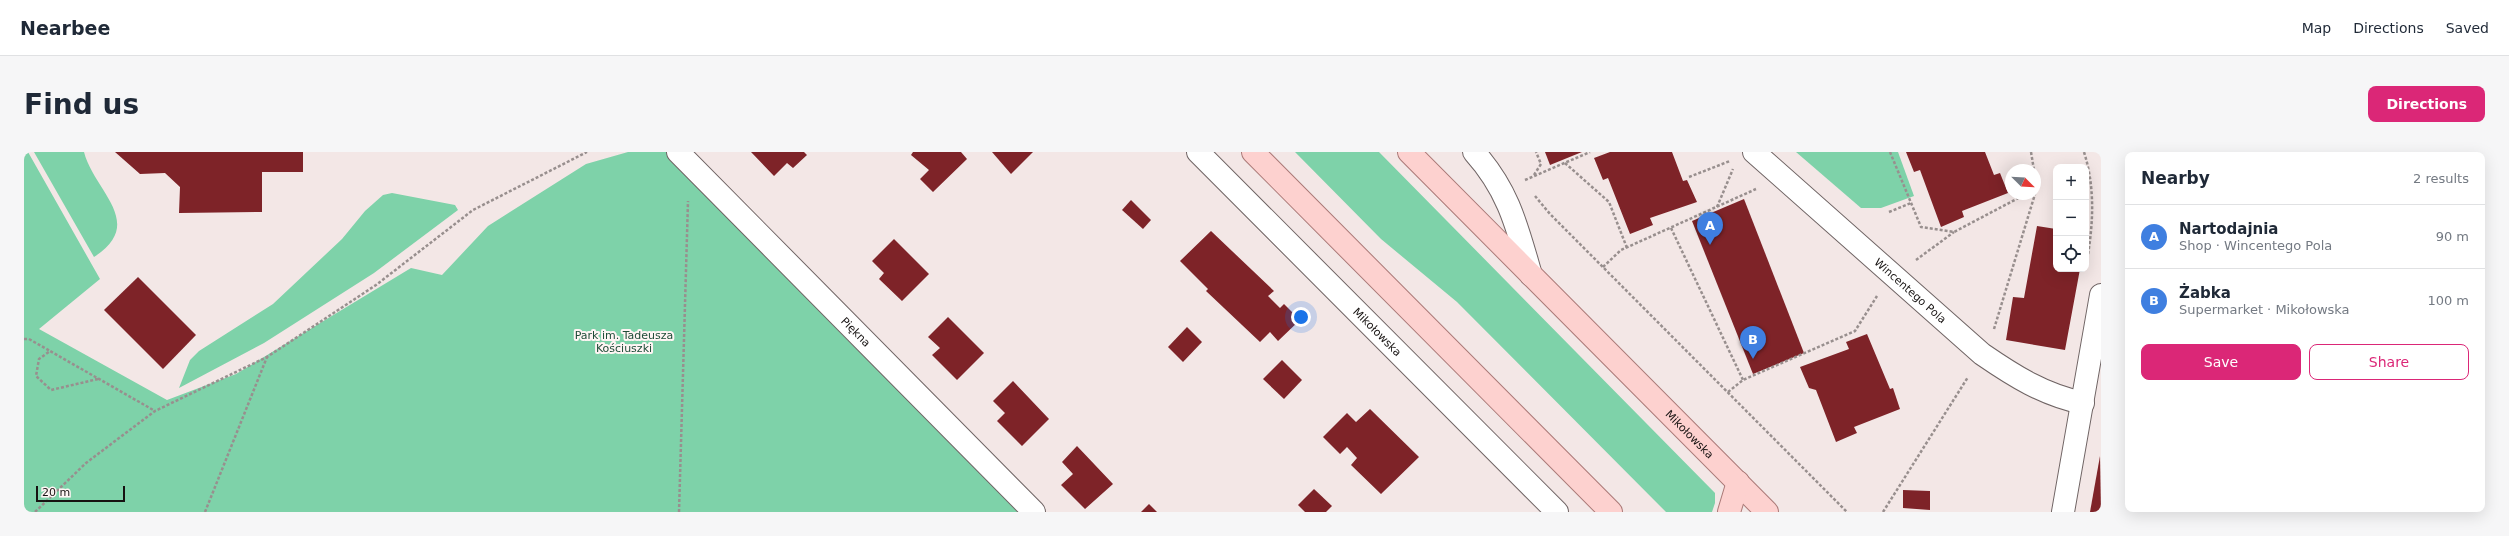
<!DOCTYPE html>
<meta charset="utf-8">
<style>
:root{--surface:#fff;--page:#f6f6f7;--text:#1f2937;--muted:#747a83;--line:#e0e1e3;--accent:#db2777}
body{margin:0;font-family:"DejaVu Sans",sans-serif;background:var(--page);color:var(--text)}
.controls{position:absolute;right:12px;top:12px;display:grid;overflow:hidden;border-radius:8px;box-shadow:0 4px 16px #0002}
.controls button{width:36px;height:36px;display:grid;place-items:center;padding:0;border:0;border-bottom:1px solid var(--line);background:var(--surface);color:var(--text);font:20px sans-serif}
.compass{position:absolute;left:1981px;top:12px;width:36px;height:36px;border-radius:50%;background:var(--surface);box-shadow:0 4px 16px #0002;rotate:114deg}
.scale{position:absolute;left:12px;bottom:10px;width:89px;box-sizing:border-box;padding-left:4px;border:2px solid #161211;border-top:0;font-size:11px;line-height:14px;white-space:nowrap;color:#161211;-webkit-text-stroke:3px #fff5f4;paint-order:stroke}
.you{position:absolute;left:1277px;top:165px;width:14px;height:14px;margin:-10px;border:3px solid #fff;border-radius:50%;background:#1a73e8;box-shadow:0 0 0 6px #1a73e833}
.badge{display:grid;place-items:center;width:26px;height:26px;border-radius:50%;background:var(--accent);color:#fff;font-size:13px;font-weight:700}
.pin{position:absolute;translate:-50% -33px;filter:drop-shadow(0 1px 2px #0008)}
.pin::after{content:'';position:absolute;top:21px;width:14px;height:12px;background:inherit;clip-path:polygon(0 0,100% 0,50% 100%)}
.list{margin:0;padding:0;list-style:none}
h2{display:flex;justify-content:space-between;align-items:center;height:52px;margin:0;padding:0 16px;font-size:17px}
h2 small{font-size:13px;font-weight:400;color:var(--muted)}
.list li{display:grid;grid-template-columns:26px 1fr auto;gap:12px;align-items:center;box-sizing:border-box;height:64px;padding:0 16px;border-top:1px solid var(--line)}
.list b{display:block;font-size:15px;white-space:nowrap}
.list p{margin:0;font-size:13px;white-space:nowrap;color:var(--muted)}
.list em{font-size:13px;font-style:normal;color:var(--muted)}
.actions{display:flex;gap:8px;padding:12px 16px}
.actions a{flex:1;padding:9px 0;border:1px solid var(--accent);border-radius:8px;text-align:center;font-size:14px;color:var(--accent)}
.actions .main{background:var(--accent);color:#fff}
.icon{flex:none;width:22px;height:22px;fill:none;stroke:currentColor;stroke-width:2;stroke-linecap:round;stroke-linejoin:round}
.map{position:relative;flex:none;width:2077px;height:360px;overflow:hidden;border-radius:8px}
header{display:flex;align-items:center;gap:24px;box-sizing:border-box;height:56px;padding:0 20px;background:var(--surface);border-bottom:1px solid var(--line)}
header strong{font-size:19px}
nav{display:flex;gap:22px;margin-inline-start:auto;font-size:14px}
.intro{display:flex;align-items:center;justify-content:space-between;box-sizing:border-box;height:96px;padding:0 24px}
h1{margin:0;font-size:28px}
.button{padding:10px 18px;border-radius:8px;background:var(--accent);color:#fff;font-size:14px;font-weight:700}
main{display:flex;gap:24px;padding:0 24px}
aside{flex:1;background:var(--surface);border-radius:8px;box-shadow:0 4px 16px #0002}
.map>svg:first-child{display:block}
.green{fill:#7ed2a9}
.building{fill:#7e2328}
.lines{fill:none;stroke-linecap:round;stroke-linejoin:round}
.minor-casing{stroke:#706565;stroke-width:24}
.major-casing{stroke:#ab7a78;stroke-width:24}
.path{stroke:#988f8e;stroke-width:2.5;stroke-dasharray:3 2;stroke-linecap:butt}
.minor{stroke:#fff;stroke-width:22}
.major{stroke:#fdd1cf;stroke-width:22}
.labels{text-anchor:middle;stroke-width:4;stroke-linejoin:round;paint-order:stroke}
.street-label{font-size:11px;fill:#161211;stroke:#fff5f4}
.park-label{font-size:11px;fill:#1e4c37;stroke:#fff5f4}
</style>
<header>
<strong>Nearbee</strong>
<nav><a>Map</a><a>Directions</a><a>Saved</a></nav>
</header>
<div class="intro"><h1>Find us</h1><a class="button">Directions</a></div>
<main>
<div class="map">
<svg width="2077" height="360" viewBox="0 0 2077 360">
<rect width="100%" height="100%" fill="#f3e7e6"/>
<g class="green">
<polygon points="0,0 4,0 76,127 15,177 143,248 212,222 387,116 418,123 464,74 562,12 604,0 654,0 1003,360 0,360"/>
<path d="M 10,0 L 60,0 C 70,39 123,71 70,105 Z"/>
<polygon points="1271,0 1355,0 1691,341 1691,351 1688,360 1642,360 1433,150 1357,87"/>
<polygon points="1772,0 1874,0 1890,44 1857,56 1837,56"/>
<polygon points="368,41 431,53 434,58 350,121 240,191 155,236 166,208 175,199 249,152 318,87 341,59 359,43"/>
</g>
<g class="building">
<polygon points="91,0 279,0 279,20 238,20 238,60 155,61 156,35 141,21 116,22"/>
<polygon points="727,0 780,0 783,3 769,16 763,11 750,24"/>
<polygon points="889,0 937,0 943,7 909,40 896,27 905,18 887,3"/>
<polygon points="968,0 1009,0 987,22"/>
<polygon points="1521,0 1558,0 1526,13"/>
<polygon points="1586,0 1648,0 1659,29 1663,28 1673,50 1626,66 1629,73 1606,82 1584,26 1579,28 1570,6"/>
<polygon points="1882,0 1961,0 1970,23 1976,21 1984,41 1938,59 1940,65 1917,75 1896,18 1890,20"/>
<polygon points="1720,47 1780,201 1729,222 1668,69"/>
<polygon points="1107,48 1127,68 1119,77 1098,58"/>
<polygon points="2013,74 2032,77 2032,117 2056,117 2041,198 1982,188 1989,145 2000,146"/>
<polygon points="1187,79 1250,139 1244,144 1256,156 1260,152 1276,168 1254,189 1246,180 1236,190 1182,139 1184,137 1156,109"/>
<polygon points="870,87 905,122 878,149 855,127 860,121 848,109"/>
<polygon points="114,125 172,183 139,217 80,158"/>
<polygon points="924,165 960,201 933,228 908,203 916,196 904,185"/>
<polygon points="1163,175 1178,190 1159,210 1144,195"/>
<polygon points="1843,182 1866,237 1869,236 1876,257 1830,275 1833,281 1812,290 1792,238 1785,236 1776,215 1825,197 1822,190"/>
<polygon points="1258,208 1278,228 1260,247 1239,227"/>
<polygon points="989,229 1025,267 998,294 973,269 981,261 969,249"/>
<polygon points="1346,257 1395,305 1357,342 1327,313 1333,306 1323,295 1316,302 1299,285 1323,261 1332,270"/>
<polygon points="1053,294 1089,332 1061,357 1037,333 1049,322 1038,310"/>
<polygon points="2076,304 2077,360 2066,360"/>
<polygon points="1290,337 1308,354 1302,360 1281,360 1274,353"/>
<polygon points="1879,338 1906,339 1906,358 1879,356"/>
<polygon points="1125,352 1133,360 1117,360"/>
</g>
<g class="lines">
<defs>
<g id="minor">
<path id="s1" d="M 654,0 L 1010,360"/>
<path id="s2" d="M 1174,0 L 1533,360"/>
<path d="M 1450,0 C 1485,39 1493,75 1507,123"/>
<path id="s3" d="M 1730,0 L 1958,202 C 1990,224 2020,243 2059,251"/>
<polyline points="2039,360 2077,143"/>
</g>
<g id="major">
<polyline points="1229,0 1587,360"/>
<path id="s4" d="M 1385,0 L 1743,360"/>
<polyline points="1705,360 1714,330"/>
</g>
</defs>
<use href="#minor" class="minor-casing"/>
<use href="#major" class="major-casing"/>
<g class="path">
<polyline points="1866,0 1897,75 1930,80 2002,42"/>
<polyline points="2007,0 2010,18"/>
<path d="M 2060,0 C 2072,38 2069,76 2062,114"/>
<polyline points="1541,11 1585,50 1603,96"/>
<polyline points="1510,23 1517,12 1512,0"/>
<polyline points="1665,25 1706,9"/>
<polyline points="2011,27 2011,41"/>
<polyline points="1501,28 1566,0"/>
<polyline points="1511,44 1526,62 1823,360"/>
<polyline points="1693,55 1709,17"/>
<polyline points="1865,60 1887,51"/>
<polyline points="1647,76 1719,228"/>
<polyline points="1892,108 1930,80"/>
<polyline points="1579,115 1597,98 1732,37"/>
<polyline points="1970,177 2011,42"/>
<polyline points="0,187 5,187 26,199"/>
<polyline points="74,227 27,238 12,224 15,207 26,199 131,259"/>
<polyline points="1704,240 1719,228 1831,179 1853,144"/>
<polyline points="11,360 62,311 131,259 243,205 352,133 449,58 563,0"/>
<polyline points="181,360 243,205"/>
<polyline points="655,360 664,49"/>
<polyline points="1859,360 1944,225"/>
</g>
<use href="#minor" class="minor"/>
<use href="#major" class="major"/>
</g>
<g class="labels">
<g class="street-label">
<text dy="4" stroke="none"><textPath href="#s3" startOffset="209">Wincentego Pola</textPath></text>
<text dy="4" stroke="none"><textPath href="#s1" startOffset="253">Piękna</textPath></text>
<text dy="4" stroke="none"><textPath href="#s2" startOffset="254">Mikołowska</textPath></text>
<text dy="4" stroke="none"><textPath href="#s4" startOffset="398">Mikołowska</textPath></text>
</g>
<g class="park-label">
<text x="600" y="187">Park im. Tadeusza<tspan x="600" dy="13">Kościuszki</tspan></text>
</g>
</g>
</svg>
<div class="controls">
<button>+</button>
<button>−</button>
<button><svg class="icon" aria-label="locate" viewBox="0 0 24 24"><circle cx="12" cy="12" r="6"/><path d="M12 2v4M12 18v4M2 12h4M18 12h4"/></svg></button>
</div>
<svg class="compass" viewBox="-18 -18 36 36"><path d="M0-13l5 13h-10z" fill="#e53935"/><path d="M0 13l5-13h-10z" fill="#747a83"/></svg>
<div class="scale">20 m</div>
<div class="you"></div>
<div class="pin badge" style="left:1686px;top:93px;background:#3f7fe0">A</div>
<div class="pin badge" style="left:1729px;top:207px;background:#3f7fe0">B</div>
</div>
<aside>
<h2>Nearby<small>2 results</small></h2>
<ul class="list">
<li><span class="badge" style="background:#3f7fe0">A</span><div><b>Nartodajnia</b><p>Shop · Wincentego Pola</p></div><em>90 m</em></li>
<li><span class="badge" style="background:#3f7fe0">B</span><div><b>Żabka</b><p>Supermarket · Mikołowska</p></div><em>100 m</em></li>
</ul>
<div class="actions"><a class="main">Save</a><a>Share</a></div>
</aside>
</main>
